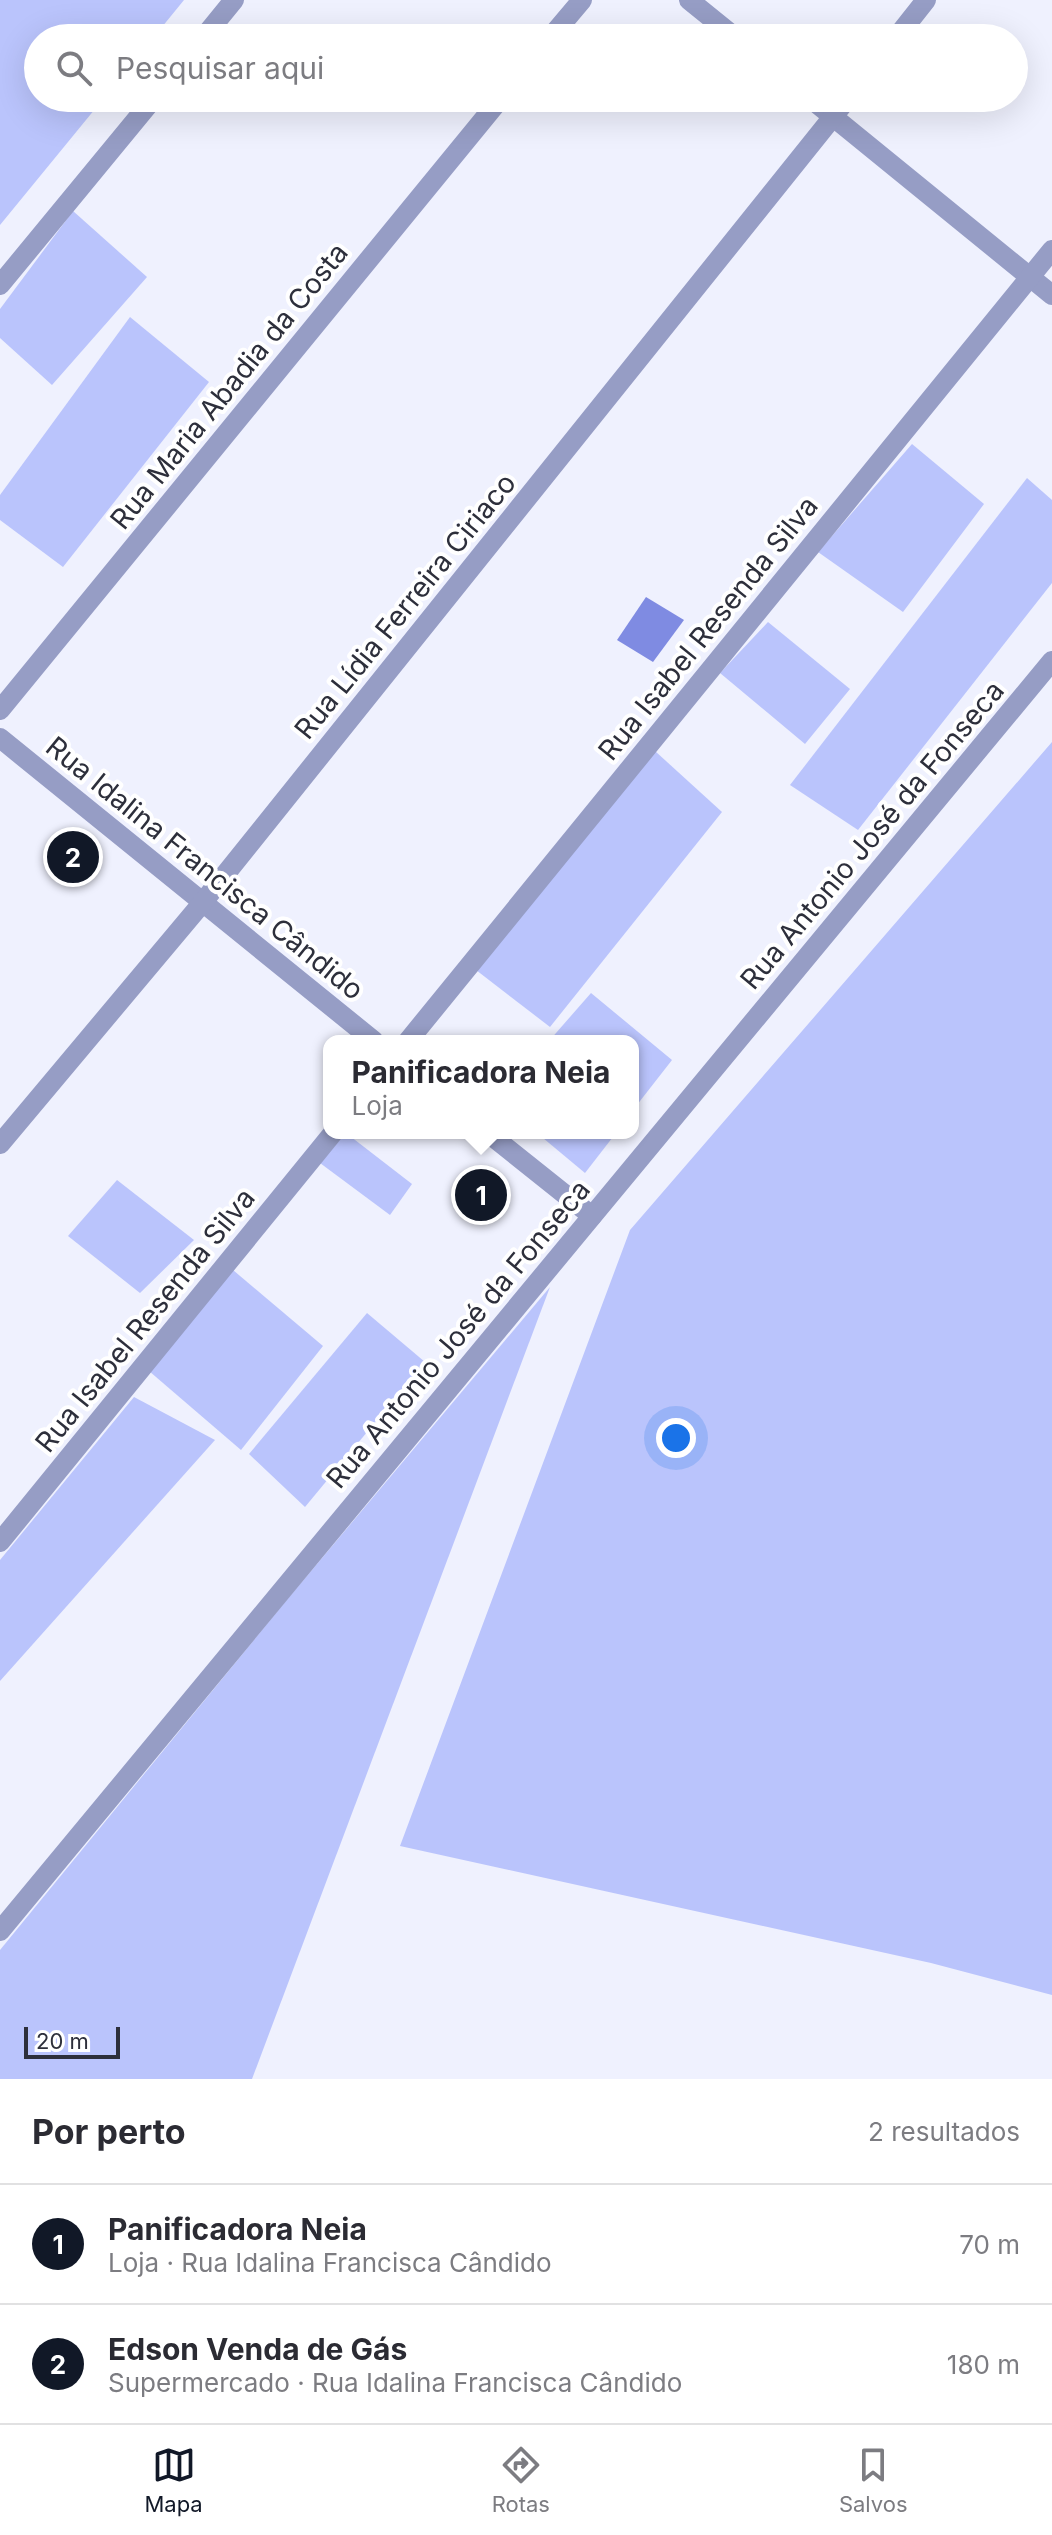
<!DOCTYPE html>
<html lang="pt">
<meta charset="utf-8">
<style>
:root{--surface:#fff;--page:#f2f2f3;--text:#2b2b33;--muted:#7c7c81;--line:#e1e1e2;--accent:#111827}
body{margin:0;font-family:Inter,sans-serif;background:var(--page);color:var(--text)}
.scale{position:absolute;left:24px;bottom:20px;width:96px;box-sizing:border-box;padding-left:8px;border:4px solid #2d2f3b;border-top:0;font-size:22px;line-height:28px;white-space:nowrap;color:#2d2f3b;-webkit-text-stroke:6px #fff;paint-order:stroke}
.you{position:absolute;left:676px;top:1438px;width:28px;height:28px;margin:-20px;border:6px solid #fff;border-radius:50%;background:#1a73e8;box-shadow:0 0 0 12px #1a73e833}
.badge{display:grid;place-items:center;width:52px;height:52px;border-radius:50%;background:var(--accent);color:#fff;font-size:26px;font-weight:700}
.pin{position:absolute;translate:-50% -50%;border:4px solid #fff;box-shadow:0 2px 8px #0006}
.popup{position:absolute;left:323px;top:1035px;width:316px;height:104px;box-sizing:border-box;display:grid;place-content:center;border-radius:16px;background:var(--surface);filter:drop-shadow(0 2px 6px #0005);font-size:26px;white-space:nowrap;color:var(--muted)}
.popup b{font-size:30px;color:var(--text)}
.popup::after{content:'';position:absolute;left:50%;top:100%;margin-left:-16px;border:16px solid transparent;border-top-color:var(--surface)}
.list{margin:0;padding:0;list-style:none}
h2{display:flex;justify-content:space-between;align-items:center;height:104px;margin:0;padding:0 32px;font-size:34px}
h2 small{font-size:26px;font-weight:400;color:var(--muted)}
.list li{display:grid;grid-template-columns:52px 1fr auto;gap:24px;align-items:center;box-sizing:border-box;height:120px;padding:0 32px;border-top:2px solid var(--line)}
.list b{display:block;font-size:30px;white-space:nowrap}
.list p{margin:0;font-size:26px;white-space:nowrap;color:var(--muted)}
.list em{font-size:26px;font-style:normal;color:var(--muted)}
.icon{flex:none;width:44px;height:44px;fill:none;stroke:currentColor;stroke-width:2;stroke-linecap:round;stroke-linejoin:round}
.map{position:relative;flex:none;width:1052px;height:2079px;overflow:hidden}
.search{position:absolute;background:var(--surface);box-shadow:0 8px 32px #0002;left:24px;right:24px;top:24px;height:88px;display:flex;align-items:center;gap:20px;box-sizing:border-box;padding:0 28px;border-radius:44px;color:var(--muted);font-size:30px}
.sheet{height:344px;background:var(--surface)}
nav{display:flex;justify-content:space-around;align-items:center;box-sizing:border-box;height:112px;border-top:2px solid var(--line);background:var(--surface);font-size:22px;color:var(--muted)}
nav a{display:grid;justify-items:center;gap:4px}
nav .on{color:var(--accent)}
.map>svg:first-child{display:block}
.green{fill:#bac4fc}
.water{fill:#7f8be2}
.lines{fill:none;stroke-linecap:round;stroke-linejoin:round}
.street{stroke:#969dc5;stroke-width:20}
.labels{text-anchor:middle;stroke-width:8;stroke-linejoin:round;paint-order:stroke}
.street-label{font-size:28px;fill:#2d2f3b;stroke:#fff}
</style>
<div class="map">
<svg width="1052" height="2079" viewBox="0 0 1052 2079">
<rect width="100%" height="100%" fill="#eff1fe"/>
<g class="green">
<polygon points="0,0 184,0 153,38 38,38 38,98 104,98 0,225"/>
<polygon points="73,211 147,277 52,385 0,338 0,309"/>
<polygon points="130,317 209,382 63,567 0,520 0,495"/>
<polygon points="912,444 984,504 903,612 818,552"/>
<polygon points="1027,478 1052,500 1052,583 858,830 790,785"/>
<polygon points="768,622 850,689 805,744 720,673"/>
<polygon points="1052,742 1052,1995 931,1963 400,1846 630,1230"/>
<polygon points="655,751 722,812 550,1027 476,970"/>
<polygon points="591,993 672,1060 633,1110 633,1041 549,1041"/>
<polygon points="346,1133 412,1184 390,1215 320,1163"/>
<polygon points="537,1133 616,1133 585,1173"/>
<polygon points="117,1180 194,1240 140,1293 68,1236"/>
<polygon points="233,1270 323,1346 241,1450 149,1371"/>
<polygon points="550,1287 252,2079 0,2079 0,1950 285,1602"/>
<polygon points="367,1313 425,1362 305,1507 249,1454"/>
<polygon points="134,1397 215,1440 0,1681 0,1560"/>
</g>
<polygon class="water" points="646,597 684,620 653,662 617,640"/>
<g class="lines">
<g class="street">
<polyline points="689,0 736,38"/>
<polyline points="203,38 234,0"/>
<polyline points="550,38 582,0"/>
<polyline points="896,38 926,0"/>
<polyline points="810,98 1052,295"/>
<polyline points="0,285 154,98"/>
<polyline points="0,710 501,98"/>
<polyline points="0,738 374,1041"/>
<polyline points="408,1041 1052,250"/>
<polyline points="488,1133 592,1216"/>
<polyline points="0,1144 203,902 848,98"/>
<polyline points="0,1542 333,1133"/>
<polyline points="0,1931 1052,661"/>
</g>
</g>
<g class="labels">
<g class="street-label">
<text transform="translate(229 386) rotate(-51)" y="10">Rua Maria Abadia da Costa</text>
<text transform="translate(405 606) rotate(-51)" y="10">Rua Lídia Ferreira Ciriaco</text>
<text transform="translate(708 628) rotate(-51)" y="10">Rua Isabel Resenda Silva</text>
<text transform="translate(872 835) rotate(-50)" y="10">Rua Antonio José da Fonseca</text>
<text transform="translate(205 868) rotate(39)" y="10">Rua Idalina Francisca Cândido</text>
<text transform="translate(145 1320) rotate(-51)" y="10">Rua Isabel Resenda Silva</text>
<text transform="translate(458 1334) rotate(-50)" y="10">Rua Antonio José da Fonseca</text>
</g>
</g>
</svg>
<div class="scale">20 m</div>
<div class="you"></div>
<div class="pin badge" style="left:481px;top:1195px">1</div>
<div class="popup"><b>Panificadora Neia</b>Loja</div>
<div class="pin badge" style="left:73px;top:857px">2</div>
<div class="search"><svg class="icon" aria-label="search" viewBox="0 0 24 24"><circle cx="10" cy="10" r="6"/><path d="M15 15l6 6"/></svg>Pesquisar aqui</div>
</div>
<section class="sheet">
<h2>Por perto<small>2 resultados</small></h2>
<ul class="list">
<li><span class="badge">1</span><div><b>Panificadora Neia</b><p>Loja · Rua Idalina Francisca Cândido</p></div><em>70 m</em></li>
<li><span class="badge">2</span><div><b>Edson Venda de Gás</b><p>Supermercado · Rua Idalina Francisca Cândido</p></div><em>180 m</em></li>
</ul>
</section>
<nav>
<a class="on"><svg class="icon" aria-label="map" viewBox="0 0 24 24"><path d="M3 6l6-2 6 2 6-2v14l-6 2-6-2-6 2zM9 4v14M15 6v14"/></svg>Mapa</a>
<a><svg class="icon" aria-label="directions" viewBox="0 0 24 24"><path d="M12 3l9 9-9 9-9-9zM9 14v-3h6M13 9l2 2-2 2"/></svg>Rotas</a>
<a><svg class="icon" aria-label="saved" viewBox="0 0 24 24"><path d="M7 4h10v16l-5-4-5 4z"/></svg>Salvos</a>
</nav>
